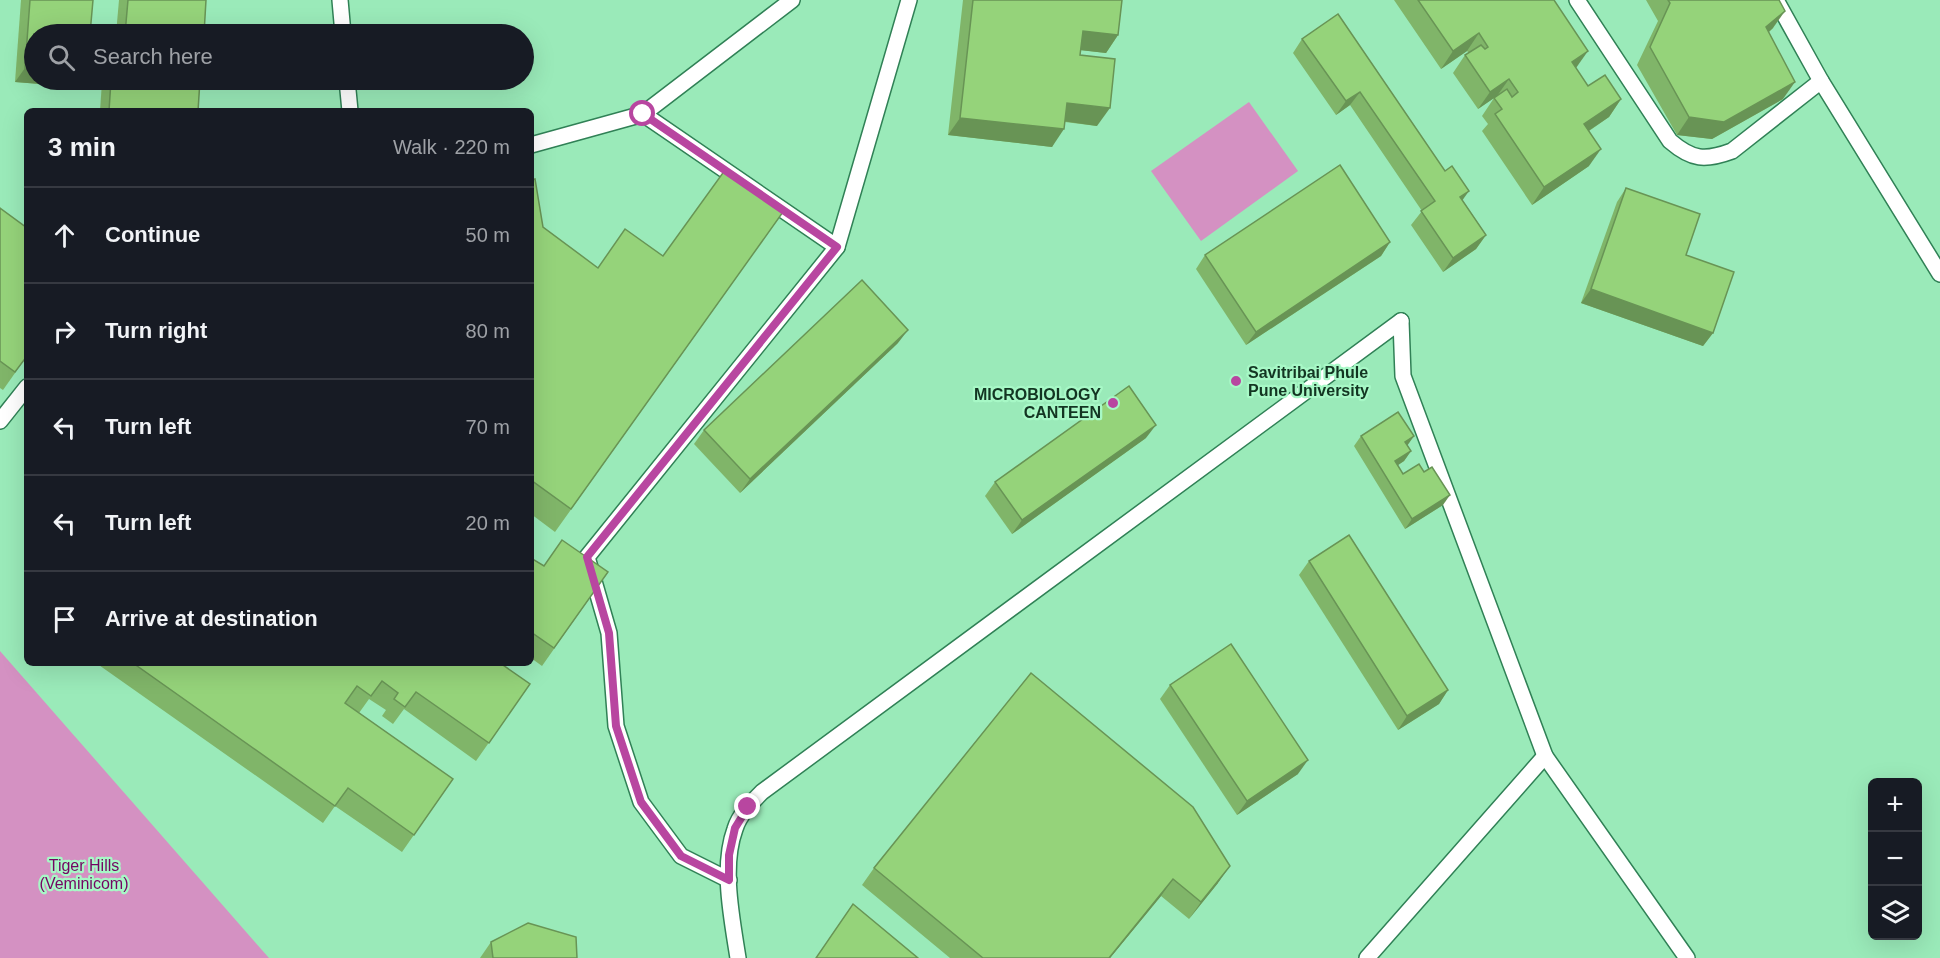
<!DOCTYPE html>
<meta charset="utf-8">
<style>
:root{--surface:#171b24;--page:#20242c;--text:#f1f3f6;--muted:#9ea1a6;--line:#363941}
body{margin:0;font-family:Helvetica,sans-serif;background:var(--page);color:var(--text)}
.controls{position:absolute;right:18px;bottom:18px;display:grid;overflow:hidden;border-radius:9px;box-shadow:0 6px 24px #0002}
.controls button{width:54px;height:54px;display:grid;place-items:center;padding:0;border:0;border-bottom:2px solid var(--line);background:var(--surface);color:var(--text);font:30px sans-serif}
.stop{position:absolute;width:18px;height:18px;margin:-14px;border:4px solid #b846a0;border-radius:50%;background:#fff}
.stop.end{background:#b846a0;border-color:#fff;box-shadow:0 2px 6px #0008}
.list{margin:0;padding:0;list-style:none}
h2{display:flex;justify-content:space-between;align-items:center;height:78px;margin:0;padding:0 24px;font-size:26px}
h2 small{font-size:20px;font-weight:400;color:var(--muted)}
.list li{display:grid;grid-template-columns:39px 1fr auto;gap:18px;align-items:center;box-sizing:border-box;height:96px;padding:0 24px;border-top:2px solid var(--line)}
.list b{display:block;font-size:22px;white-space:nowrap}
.list em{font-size:20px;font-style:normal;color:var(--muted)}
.icon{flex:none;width:33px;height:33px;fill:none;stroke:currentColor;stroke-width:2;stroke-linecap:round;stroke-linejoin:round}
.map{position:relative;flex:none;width:1940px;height:958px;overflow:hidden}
.search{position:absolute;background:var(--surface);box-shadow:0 6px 24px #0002;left:24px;top:24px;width:510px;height:66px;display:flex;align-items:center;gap:15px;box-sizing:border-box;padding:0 21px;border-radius:33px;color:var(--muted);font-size:22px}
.panel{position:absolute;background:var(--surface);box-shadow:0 6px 24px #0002;left:24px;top:108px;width:510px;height:558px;border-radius:9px}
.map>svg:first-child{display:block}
.green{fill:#d491c2}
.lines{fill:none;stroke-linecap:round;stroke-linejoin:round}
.service-casing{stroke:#308156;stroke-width:18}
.service{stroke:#fff;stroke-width:15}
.wall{fill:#80b569}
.shaded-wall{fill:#689455}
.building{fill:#95d37a;stroke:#689455;stroke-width:1.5}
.route{stroke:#b846a0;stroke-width:8}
.poi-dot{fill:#b846a0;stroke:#a7f8c6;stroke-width:2}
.labels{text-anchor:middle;stroke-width:4.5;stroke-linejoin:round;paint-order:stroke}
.poi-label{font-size:16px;font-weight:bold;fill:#133522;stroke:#a7f8c6;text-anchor:start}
.park-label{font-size:16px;fill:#740462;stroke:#a7f8c6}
</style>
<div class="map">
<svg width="1940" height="958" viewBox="0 0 1940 958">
<rect width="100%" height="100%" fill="#9aeab9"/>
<g class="green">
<polygon points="1249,102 1298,171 1201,241 1151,171"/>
<polygon points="0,651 269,958 0,958"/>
</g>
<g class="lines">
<defs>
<g id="service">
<polyline points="340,0 343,34"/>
<path d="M 1577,0 L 1670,141 C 1692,160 1705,161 1732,151 L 1821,81"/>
<polyline points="1776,0 1821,81 1940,274"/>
<polyline points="347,80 350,111"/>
<polyline points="643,114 837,247"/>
<polyline points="531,145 643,114 792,0"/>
<polyline points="1401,321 1403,376 1545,756 1687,958"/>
<polyline points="0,421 27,387"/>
<polyline points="729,880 681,856 641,802 616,726 609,633 587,557 837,247 909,0"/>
<path d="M 738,958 C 732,919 721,867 735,829 C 739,815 752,802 762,792 L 1401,321"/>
<polyline points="1367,958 1545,756"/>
</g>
</defs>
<use href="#service" class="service-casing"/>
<use href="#service" class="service"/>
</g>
<g class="wall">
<polygon points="21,0 93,0 78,87 15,82"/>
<polygon points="119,0 206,0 204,34 116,34"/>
<polygon points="963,0 1122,0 1118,35 1106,53 1081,50 1080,55 1097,126 1065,122 1052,147 948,135"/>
<polygon points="1394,0 1554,0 1576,68 1588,86 1621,99 1609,117 1589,131 1589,166 1532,205 1482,131 1488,124 1482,116 1494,98 1478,109 1453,73 1465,55 1469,53 1467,51 1441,69"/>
<polygon points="1646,0 1779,0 1773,28 1769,32 1783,99 1712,139 1677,135 1637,65 1658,21"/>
<polygon points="1338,14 1486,235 1476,249 1443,272 1411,225 1422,211 1350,105 1336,115 1293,53 1302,39"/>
<polygon points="104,80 200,80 198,111 100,111 102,82"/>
<polygon points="531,180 543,227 598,268 663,256 783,212 555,532 531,514"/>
<polygon points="1626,188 1713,333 1703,346 1581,303 1617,202"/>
<polygon points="0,208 27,356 3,390 0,388"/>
<polygon points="1390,242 1381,256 1246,345 1196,269 1205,255"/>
<polygon points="898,343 740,493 694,444 704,430"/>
<polygon points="1361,436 1414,436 1407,445 1411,451 1404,461 1398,465 1403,474 1443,505 1405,529 1354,446"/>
<polygon points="1146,438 1012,534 985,496 995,482"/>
<polygon points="531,558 543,566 608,572 542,666 531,658"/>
<polygon points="1309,561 1448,690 1439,704 1398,730 1299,575"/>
<polygon points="96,663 500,663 530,684 476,761 404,709 393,724 382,716 386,710 369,699 359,713 453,779 402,852 335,806 323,823"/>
<polygon points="1031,673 1218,883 1189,919 1161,896 1110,958 950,958 862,885 874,868"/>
<polygon points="1170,685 1298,774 1237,815 1160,699"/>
<polygon points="491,942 577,958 480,958"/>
</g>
<g class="shaded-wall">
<polygon points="1785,11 1773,28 1754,45 1766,27"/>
<polygon points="1083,31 1118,35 1106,53 1070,49"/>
<polygon points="1479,33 1467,51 1441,69 1453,51"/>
<polygon points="1588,51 1576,68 1572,62"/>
<polygon points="25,68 34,69 34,80 83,80 78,87 15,82"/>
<polygon points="1509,79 1497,96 1478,109 1490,92"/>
<polygon points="1795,82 1783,99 1712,139 1677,135 1689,117"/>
<polygon points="1360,92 1350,105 1336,115 1346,101"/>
<polygon points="1621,99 1609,117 1572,142 1584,124"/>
<polygon points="1067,103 1110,108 1097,126 1055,120"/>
<polygon points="960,118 1064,129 1052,147 948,135"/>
<polygon points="1601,149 1589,166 1532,205 1544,187"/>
<polygon points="1469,191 1459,205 1460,197"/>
<polygon points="1486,235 1476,249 1443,272 1453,258"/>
<polygon points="1390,242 1381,256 1246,345 1256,332"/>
<polygon points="1591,289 1713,333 1703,346 1581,303"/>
<polygon points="908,330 898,343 740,493 750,479"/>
<polygon points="1156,425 1146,438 1012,534 1022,520"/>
<polygon points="1414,436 1407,446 1405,442"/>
<polygon points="1411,451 1404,461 1389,471 1395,461"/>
<polygon points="1450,495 1443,505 1405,529 1412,519"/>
<polygon points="1448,690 1439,704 1398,730 1407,716"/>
<polygon points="1308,760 1298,774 1237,815 1247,801"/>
<polygon points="1230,866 1218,883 1189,919 1201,902"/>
<polygon points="1173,879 1161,896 1110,958 1109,958"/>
</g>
<g class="building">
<polygon points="30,0 93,0 90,34 34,34 34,69 25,68"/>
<polygon points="128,0 206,0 204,34 125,34"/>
<polygon points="973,0 1122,0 1118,35 1083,31 1080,55 1115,59 1110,108 1067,103 1064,129 960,118"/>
<polygon points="1418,0 1554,0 1588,51 1572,62 1588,86 1605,75 1621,99 1584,124 1601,149 1544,187 1495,114 1502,109 1494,98 1507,89 1512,97 1518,92 1509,79 1490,92 1465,55 1481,45 1485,49 1488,47 1479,33 1453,51"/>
<polygon points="1668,0 1779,0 1785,11 1766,27 1795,82 1724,122 1689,117 1650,47 1670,3"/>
<polygon points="1338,14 1445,171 1452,166 1469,191 1460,197 1486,235 1453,258 1421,211 1435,201 1360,92 1346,101 1302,39"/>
<polygon points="111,80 200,80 198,111 109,111"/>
<polygon points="1340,165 1390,242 1256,332 1205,255"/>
<polygon points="725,170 783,212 571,509 531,480 531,180 535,179 543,227 598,268 625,229 663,256"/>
<polygon points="1626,188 1700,214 1686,255 1734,272 1713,333 1591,289"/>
<polygon points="0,208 27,228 27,356 15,372 0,361"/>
<polygon points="862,280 908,330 750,479 704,430"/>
<polygon points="1129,386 1156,425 1022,520 995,482"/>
<polygon points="1398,412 1414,436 1405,442 1411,451 1395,461 1403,474 1419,464 1424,472 1432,467 1450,495 1412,519 1361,436"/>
<polygon points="1349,535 1448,690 1407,716 1309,561"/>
<polygon points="562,540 608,572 554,648 531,632 531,558 544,566"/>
<polygon points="1231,644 1308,760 1247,801 1170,685"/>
<polygon points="133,663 500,663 530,684 489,743 416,692 405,707 394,699 398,693 382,681 371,696 357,686 345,703 453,779 414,835 348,788 335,806"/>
<polygon points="1031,673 1193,807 1230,866 1201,902 1173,879 1109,958 983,958 874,868"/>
<polygon points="853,904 918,958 816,958"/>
<polygon points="528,923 576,937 577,958 493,958 491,942"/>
</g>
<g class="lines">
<polyline class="route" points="643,114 837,247 587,557 609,633 616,726 641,802 681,856 729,880 729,855 735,828 748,807"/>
</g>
<g class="poi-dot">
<circle cx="1236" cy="381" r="6"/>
<circle cx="1113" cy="403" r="6"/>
</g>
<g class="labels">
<g class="poi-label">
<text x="1248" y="378">Savitribai Phule<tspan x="1248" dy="18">Pune University</tspan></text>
<text x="1101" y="400" text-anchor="end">MICROBIOLOGY<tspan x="1101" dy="18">CANTEEN</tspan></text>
</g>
<g class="park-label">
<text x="84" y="871">Tiger Hills<tspan x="84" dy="18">(Veminicom)</tspan></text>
</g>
</g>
</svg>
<div class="controls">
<button>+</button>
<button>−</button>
<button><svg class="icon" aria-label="layers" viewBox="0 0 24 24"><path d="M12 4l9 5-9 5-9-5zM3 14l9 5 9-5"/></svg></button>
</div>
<div class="stop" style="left:643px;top:114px"></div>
<div class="stop end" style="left:748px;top:807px"></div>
<div class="search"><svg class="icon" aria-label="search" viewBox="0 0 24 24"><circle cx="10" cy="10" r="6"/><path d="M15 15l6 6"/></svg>Search here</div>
<section class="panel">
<h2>3 min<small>Walk · 220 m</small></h2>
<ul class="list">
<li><svg class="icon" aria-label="ahead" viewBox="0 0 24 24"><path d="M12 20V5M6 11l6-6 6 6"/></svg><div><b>Continue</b></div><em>50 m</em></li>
<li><svg class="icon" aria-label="right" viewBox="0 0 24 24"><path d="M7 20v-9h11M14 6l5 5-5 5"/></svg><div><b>Turn right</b></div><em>80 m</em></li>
<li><svg class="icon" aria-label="left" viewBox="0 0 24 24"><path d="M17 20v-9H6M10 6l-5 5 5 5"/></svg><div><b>Turn left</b></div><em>70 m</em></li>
<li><svg class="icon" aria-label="left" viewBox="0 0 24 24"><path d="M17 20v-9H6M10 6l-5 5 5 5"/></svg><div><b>Turn left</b></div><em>20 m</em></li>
<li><svg class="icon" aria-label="arrive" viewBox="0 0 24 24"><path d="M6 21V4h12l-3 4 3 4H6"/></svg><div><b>Arrive at destination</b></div></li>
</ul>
</section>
</div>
